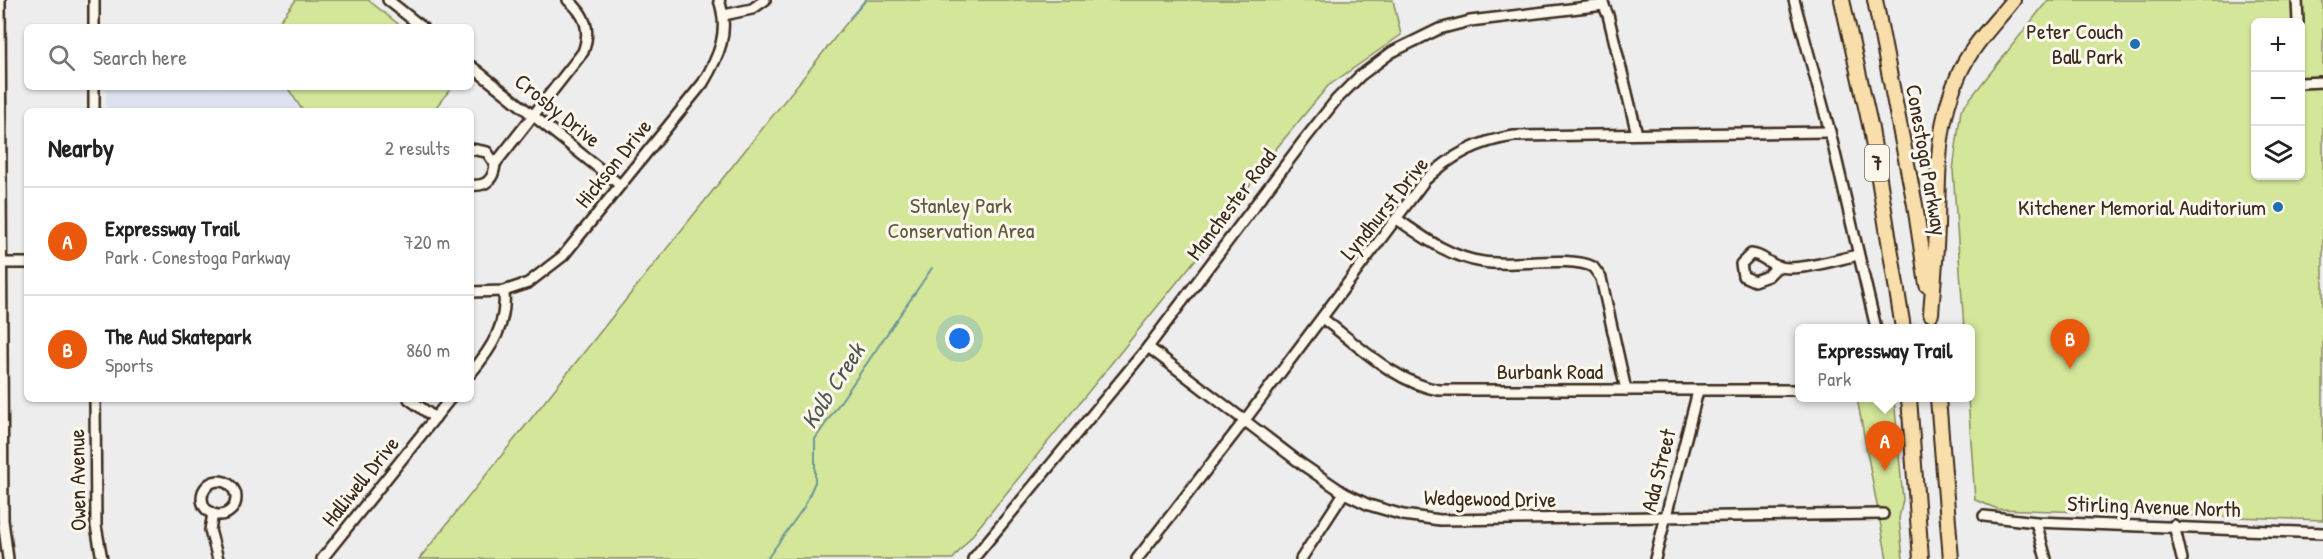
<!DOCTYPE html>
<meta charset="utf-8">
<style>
:root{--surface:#fff;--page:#f2f2f2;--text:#222;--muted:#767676;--line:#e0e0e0;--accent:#ea580c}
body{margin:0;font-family:"Patrick Hand",sans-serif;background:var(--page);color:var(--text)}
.controls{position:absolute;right:18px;top:18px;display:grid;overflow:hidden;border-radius:9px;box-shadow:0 2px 4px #0004}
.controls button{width:54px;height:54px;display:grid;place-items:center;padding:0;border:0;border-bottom:2px solid var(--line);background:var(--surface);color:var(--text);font:30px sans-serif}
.you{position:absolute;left:960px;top:339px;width:21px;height:21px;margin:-15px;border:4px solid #fff;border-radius:50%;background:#1a73e8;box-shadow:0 0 0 9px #1a73e833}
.badge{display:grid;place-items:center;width:39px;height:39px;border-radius:50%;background:var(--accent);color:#fff;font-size:20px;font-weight:700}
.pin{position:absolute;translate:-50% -50px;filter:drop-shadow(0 2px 3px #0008)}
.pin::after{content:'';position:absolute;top:32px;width:21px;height:18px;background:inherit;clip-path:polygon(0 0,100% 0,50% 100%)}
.popup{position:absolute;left:1795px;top:324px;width:180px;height:78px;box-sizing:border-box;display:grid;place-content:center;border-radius:9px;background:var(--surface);filter:drop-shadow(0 2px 4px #0005);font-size:20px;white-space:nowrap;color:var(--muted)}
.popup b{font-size:22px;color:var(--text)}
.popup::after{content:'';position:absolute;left:50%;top:100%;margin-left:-12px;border:12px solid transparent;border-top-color:var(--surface)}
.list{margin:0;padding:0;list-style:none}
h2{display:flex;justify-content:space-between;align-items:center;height:78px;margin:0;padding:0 24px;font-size:26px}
h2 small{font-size:20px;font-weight:400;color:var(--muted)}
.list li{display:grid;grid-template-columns:39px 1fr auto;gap:18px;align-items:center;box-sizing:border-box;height:108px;padding:0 24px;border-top:2px solid var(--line)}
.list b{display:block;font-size:22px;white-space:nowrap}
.list p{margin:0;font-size:20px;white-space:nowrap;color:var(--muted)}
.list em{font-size:20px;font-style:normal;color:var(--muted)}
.icon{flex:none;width:33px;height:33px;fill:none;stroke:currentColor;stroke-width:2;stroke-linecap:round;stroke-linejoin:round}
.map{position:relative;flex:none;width:2323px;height:559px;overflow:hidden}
.search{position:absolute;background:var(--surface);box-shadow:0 2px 4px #0004;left:24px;top:24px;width:450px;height:66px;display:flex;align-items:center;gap:15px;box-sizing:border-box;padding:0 21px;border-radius:9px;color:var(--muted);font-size:22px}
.panel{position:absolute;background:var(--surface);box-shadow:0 2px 4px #0004;left:24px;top:108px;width:450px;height:294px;border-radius:9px}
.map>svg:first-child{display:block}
.built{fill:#dce1f0}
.green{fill:#d4e69a;stroke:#88885c;stroke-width:1.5;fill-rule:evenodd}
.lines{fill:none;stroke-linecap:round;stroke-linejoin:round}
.stream{stroke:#6c9696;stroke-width:2}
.minor-casing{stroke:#3b2a1e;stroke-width:14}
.highway-casing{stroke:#3b2a1e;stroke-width:18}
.minor{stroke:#fbf7ec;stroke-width:9}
.highway{stroke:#f8deab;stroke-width:14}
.poi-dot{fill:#1f6fb2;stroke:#fbf7ec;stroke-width:2}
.labels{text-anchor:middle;stroke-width:6;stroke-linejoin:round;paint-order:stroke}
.shield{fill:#fbf7ec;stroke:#75685c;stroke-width:1.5}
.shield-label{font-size:21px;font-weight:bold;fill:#3b2a1e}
.poi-label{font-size:22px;fill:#3b2a1e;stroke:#fbf7ec;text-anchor:end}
.street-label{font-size:22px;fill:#3b2a1e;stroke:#fbf7ec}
.park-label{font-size:22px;fill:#61593d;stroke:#fbf7ec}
.water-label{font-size:24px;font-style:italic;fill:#505750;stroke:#fbf7ec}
</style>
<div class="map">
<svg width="2323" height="559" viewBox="0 0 2323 559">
<rect width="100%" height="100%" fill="#ededee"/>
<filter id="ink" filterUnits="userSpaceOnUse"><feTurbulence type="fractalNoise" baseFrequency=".0167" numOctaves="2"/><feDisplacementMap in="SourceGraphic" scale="12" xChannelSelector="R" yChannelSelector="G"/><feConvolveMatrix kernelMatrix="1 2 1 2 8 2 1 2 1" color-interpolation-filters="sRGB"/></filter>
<g filter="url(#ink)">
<polygon class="built" points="106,87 287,87 303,111 106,111"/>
<g class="green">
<polygon points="296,0 368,0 402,27 275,27"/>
<polygon points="865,0 1393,0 1401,35 1328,86 1275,150 1204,249 953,559 419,559"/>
<path d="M 2048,0 L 2323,0 L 2323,520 L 1998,509 L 1975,500 L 1968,398 L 1970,328 L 1964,328 L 1953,170 L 1961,110 ZM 2256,22 L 2300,22 L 2300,176 L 2256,176 Z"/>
<polygon points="287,87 452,87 433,111 303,111"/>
<polygon points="1857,398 1894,398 1903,500 1899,518 1903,559 1887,559"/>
</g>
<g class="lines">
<g class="stream">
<polyline points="850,18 866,0"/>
<polyline points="767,559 804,507 815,482 815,439 932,268"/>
</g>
<defs>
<g id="minor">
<polyline points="0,0 3,520 8,559"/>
<polyline points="94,0 94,27"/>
<polyline points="388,0 422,27"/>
<polyline points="1794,0 1830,132 1876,328"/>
<polyline points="2297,0 2298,22"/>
<polyline points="1602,2 1608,15 1637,134"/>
<polyline points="724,15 752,9 765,0"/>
<polyline points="471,66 620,185"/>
<polyline points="2300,83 2323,82"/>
<polyline points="94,87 94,111"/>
<path d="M 471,149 L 487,152 L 495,164 C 494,179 486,187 471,185"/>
<path d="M 495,164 L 583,52 C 591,30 586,15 568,0"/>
<path d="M 1397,219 C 1423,237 1449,257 1483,262 C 1512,267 1570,255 1593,267 L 1601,278 L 1626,390"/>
<polyline points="3,263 27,263"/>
<path d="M 1777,267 L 1768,276 L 1754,281 L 1743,276 L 1741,264 L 1751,254 C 1763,255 1766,262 1777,266 C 1795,273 1838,259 1858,255"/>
<path d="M 471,292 L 504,291 L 528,283 L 563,256 L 703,83 C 719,56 730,32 719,0"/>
<path d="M 1322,318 C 1357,344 1395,383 1439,390 L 1800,390"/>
<polyline points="1148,347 1303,465 1344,493 1369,505 1403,515 1440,520 1883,514"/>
<path d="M 471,373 C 492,348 507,325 504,291"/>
<polyline points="95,399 96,526 102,559"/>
<polyline points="409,399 435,418"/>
<circle cx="219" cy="498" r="17"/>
<polyline points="213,514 210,530 218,559"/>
<polyline points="1984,516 2036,522 2323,533"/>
<polyline points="2036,522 2046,559"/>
<polyline points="2174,525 2182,559"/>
<polyline points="322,559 450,399"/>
<polyline points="973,559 1148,347 1305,139 1336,100 1360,76 1392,52 1439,29 1470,21 1604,5"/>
<path d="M 1137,559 L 1245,420 L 1425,180 C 1452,155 1478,141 1514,136 L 1830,132"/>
<polyline points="1301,559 1344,493"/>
<polyline points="1655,559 1698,391"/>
</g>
<g id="highway">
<polyline points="1842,0 1871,129 1903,328"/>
<polyline points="1875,0 1915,205 1927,285"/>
<path d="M 1931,314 C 1933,285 1936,256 1937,227 C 1938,173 1936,124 1959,74 C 1971,46 1995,23 2013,0"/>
<polyline points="1909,398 1921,559"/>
<polyline points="1938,398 1951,559"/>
</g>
</defs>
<use href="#minor" class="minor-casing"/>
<use href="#highway" class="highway-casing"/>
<use href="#minor" class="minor"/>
<use href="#highway" class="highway"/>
</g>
</g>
<g class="poi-dot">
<circle cx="2135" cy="44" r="6"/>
<circle cx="2278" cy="207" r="6"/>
</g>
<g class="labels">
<rect class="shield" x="1865" y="145" width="24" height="36" rx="4.5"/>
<g class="shield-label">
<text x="1877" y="170">7</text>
</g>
<g class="poi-label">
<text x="2123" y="39">Peter Couch<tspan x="2123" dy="25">Ball Park</tspan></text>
<text x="2266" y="215">Kitchener Memorial Auditorium</text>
</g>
<g class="street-label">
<text transform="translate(558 110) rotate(39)" y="8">Crosby Drive</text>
<text transform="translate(1927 160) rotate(80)" y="8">Conestoga Parkway</text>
<text transform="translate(613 163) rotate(-51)" y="8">Hickson Drive</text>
<text transform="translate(1231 204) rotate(-53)" y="8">Manchester Road</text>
<text transform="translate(1384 208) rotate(-51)" y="8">Lyndhurst Drive</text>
<text x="1550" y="379">Burbank Road</text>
<text transform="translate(1658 470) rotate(-76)" y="8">Ada Street</text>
<text transform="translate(77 480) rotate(-91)" y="8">Owen Avenue</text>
<text transform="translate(360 481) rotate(-51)" y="8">Halliwell Drive</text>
<text transform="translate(1490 498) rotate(1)" y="8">Wedgewood Drive</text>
<text transform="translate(2154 506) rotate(2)" y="8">Stirling Avenue North</text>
</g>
<g class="park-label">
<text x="961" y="213">Stanley Park<tspan x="961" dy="25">Conservation Area</tspan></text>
</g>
<g class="water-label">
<text transform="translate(833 386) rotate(-57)" y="8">Kolb Creek</text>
</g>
</g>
</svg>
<div class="controls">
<button>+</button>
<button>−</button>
<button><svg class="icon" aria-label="layers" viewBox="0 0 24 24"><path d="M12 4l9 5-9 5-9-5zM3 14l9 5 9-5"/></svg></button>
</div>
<div class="you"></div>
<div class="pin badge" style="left:1885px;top:471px">A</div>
<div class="popup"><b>Expressway Trail</b>Park</div>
<div class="pin badge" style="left:2070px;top:369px">B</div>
<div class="search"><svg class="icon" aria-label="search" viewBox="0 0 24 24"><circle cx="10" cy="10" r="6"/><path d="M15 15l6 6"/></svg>Search here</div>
<section class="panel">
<h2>Nearby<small>2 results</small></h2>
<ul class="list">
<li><span class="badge">A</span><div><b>Expressway Trail</b><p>Park · Conestoga Parkway</p></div><em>720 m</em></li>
<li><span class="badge">B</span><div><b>The Aud Skatepark</b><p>Sports</p></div><em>860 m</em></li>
</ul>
</section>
</div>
